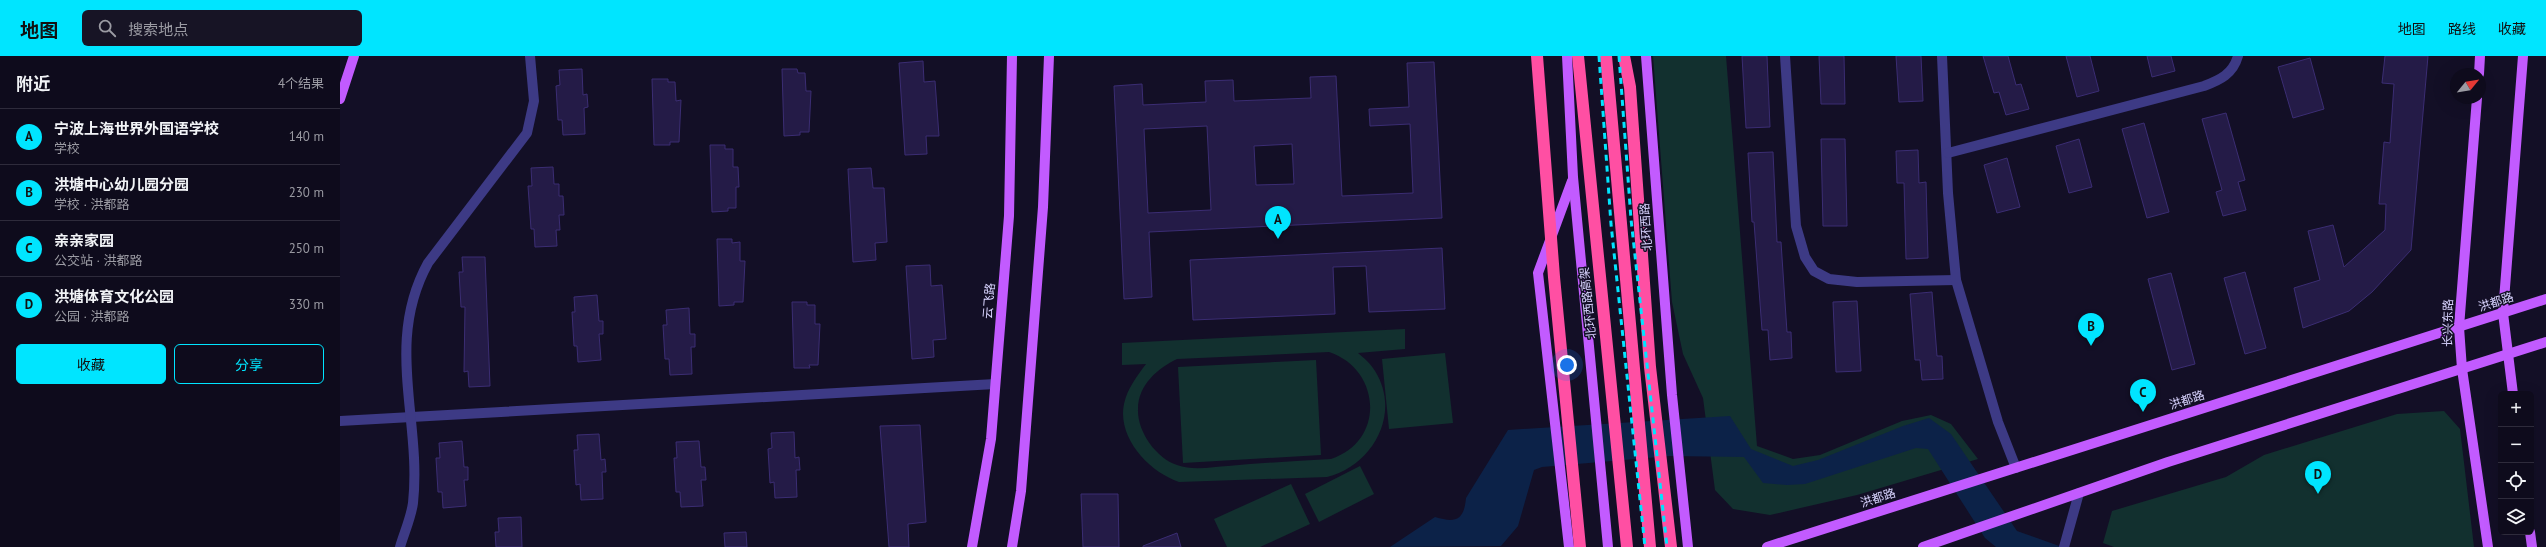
<!DOCTYPE html>
<html lang="zh">
<meta charset="utf-8">
<style>
:root{--surface:#0e0b1c;--page:#171425;--text:#f1f3f6;--muted:#9b9ba3;--line:#2e2b3b;--accent:#00e5ff}
body{margin:0;font-family:"PT Sans","Noto Sans SC",sans-serif;background:var(--page);color:var(--text)}
.controls{position:absolute;right:12px;bottom:12px;display:grid;overflow:hidden;border-radius:6px;box-shadow:0 4px 16px #0002}
.controls button{width:36px;height:36px;display:grid;place-items:center;padding:0;border:0;border-bottom:1px solid var(--line);background:var(--surface);color:var(--text);font:20px sans-serif}
.compass{position:absolute;left:2110px;top:12px;width:36px;height:36px;border-radius:50%;background:var(--surface);box-shadow:0 4px 16px #0002;rotate:60deg}
.you{position:absolute;left:1227px;top:309px;width:14px;height:14px;margin:-10px;border:3px solid #fff;border-radius:50%;background:#1a73e8;box-shadow:0 0 0 6px #1a73e833}
.badge{display:grid;place-items:center;width:26px;height:26px;border-radius:50%;background:var(--accent);color:#111;font-size:13px;font-weight:700}
.pin{position:absolute;translate:-50% -33px;filter:drop-shadow(0 1px 2px #0008)}
.pin::after{content:'';position:absolute;top:21px;width:14px;height:12px;background:inherit;clip-path:polygon(0 0,100% 0,50% 100%)}
.list{margin:0;padding:0;list-style:none}
h2{display:flex;justify-content:space-between;align-items:center;height:52px;margin:0;padding:0 16px;font-size:17px}
h2 small{font-size:13px;font-weight:400;color:var(--muted)}
.list li{display:grid;grid-template-columns:26px 1fr auto;gap:12px;align-items:center;box-sizing:border-box;height:56px;padding:0 16px;border-top:1px solid var(--line)}
.list b{display:block;font-size:15px;white-space:nowrap}
.list p{margin:0;font-size:13px;white-space:nowrap;color:var(--muted)}
.list em{font-size:13px;font-style:normal;color:var(--muted)}
.actions{display:flex;gap:8px;padding:12px 16px}
.actions a{flex:1;padding:9px 0;border:1px solid var(--accent);border-radius:6px;text-align:center;font-size:14px;color:var(--accent)}
.actions .main{background:var(--accent);color:#111}
.icon{flex:none;width:22px;height:22px;fill:none;stroke:currentColor;stroke-width:2;stroke-linecap:round;stroke-linejoin:round}
.map{position:relative;flex:none;width:2206px;height:491px;overflow:hidden}
header{display:flex;align-items:center;gap:24px;box-sizing:border-box;height:56px;padding:0 20px;background:var(--accent);color:#111}
header strong{font-size:19px}
nav{display:flex;gap:22px;margin-inline-start:auto;font-size:14px}
.search{width:280px;height:36px;background:var(--page);display:flex;align-items:center;gap:10px;box-sizing:border-box;padding:0 14px;border-radius:6px;color:var(--muted);font-size:15px}
main{display:flex}
aside{flex:1;background:var(--surface)}
.map>svg:first-child{display:block}
.green{fill:#12302f;fill-rule:evenodd}
.water{fill:#0c2248}
.building{fill:#241b47;stroke:#3b2d73;fill-rule:evenodd}
.lines{fill:none;stroke-linecap:round;stroke-linejoin:round}
.minor{stroke:#3d3a85;stroke-width:10}
.major{stroke:#c25bff;stroke-width:10}
.highway{stroke:#ff4fa3;stroke-width:12}
.rail{stroke:#00e5ff;stroke-width:3;stroke-dasharray:6 5;stroke-linecap:butt}
.highway-bridge{stroke:#ff4fa3;stroke-width:12}
.labels{text-anchor:middle;stroke-width:3;stroke-linejoin:round;paint-order:stroke}
.street-label{font-size:12px;fill:#d9d4ff;stroke:#130f26}
</style>
<header>
<strong>地图</strong>
<div class="search"><svg class="icon" aria-label="search" viewBox="0 0 24 24"><circle cx="10" cy="10" r="6"/><path d="M15 15l6 6"/></svg>搜索地点</div>
<nav><a>地图</a><a>路线</a><a>收藏</a></nav>
</header>
<main>
<aside>
<h2>附近<small>4个结果</small></h2>
<ul class="list">
<li><span class="badge">A</span><div><b>宁波上海世界外国语学校</b><p>学校</p></div><em>140 m</em></li>
<li><span class="badge">B</span><div><b>洪塘中心幼儿园分园</b><p>学校 · 洪都路</p></div><em>230 m</em></li>
<li><span class="badge">C</span><div><b>亲亲家园</b><p>公交站 · 洪都路</p></div><em>250 m</em></li>
<li><span class="badge">D</span><div><b>洪塘体育文化公园</b><p>公园 · 洪都路</p></div><em>330 m</em></li>
</ul>
<div class="actions"><a class="main">收藏</a><a>分享</a></div>
</aside>
<div class="map">
<svg width="2206" height="491" viewBox="0 0 2206 491">
<rect width="100%" height="100%" fill="#130f26"/>
<g class="green">
<polygon points="1313,0 1386,0 1417,390 1453,403 1480,399 1562,365 1591,359 1611,368 1638,403 1517,439 1430,459 1393,453 1375,434 1363,342 1343,298 1332,246"/>
<path d="M 1065,273 L 1065,293 L 1018,297 C 1024,302 1031,308 1035,315 C 1062,358 1032,410 987,421 L 839,426 C 809,416 777,382 784,348 C 787,333 797,320 806,308 L 782,309 L 782,287 ZM 989,296 C 1041,313 1046,385 991,403 C 957,405 922,407 888,410 C 872,411 853,415 837,409 C 816,402 797,375 798,353 C 798,329 818,312 837,303 Z"/>
<polygon points="1105,297 1113,367 1049,373 1042,303"/>
<polygon points="976,304 981,399 843,407 838,311"/>
<polygon points="2104,355 2120,373 2134,491 1774,491 1763,487 1772,455 1886,421 1924,399 2057,358"/>
<polygon points="1020,410 1034,438 979,466 965,438"/>
<polygon points="951,428 970,468 920,491 887,491 874,463"/>
</g>
<path class="water" d="M 1390,360 L 1411,393 L 1453,410 L 1478,404 L 1563,370 L 1589,362 L 1611,378 L 1677,475 L 1722,491 L 1656,491 L 1645,482 L 1588,393 L 1576,392 L 1465,428 L 1447,429 L 1423,427 L 1404,401 L 1330,400 L 1202,411 L 1194,414 L 1178,470 L 1161,490 L 1050,491 L 1095,461 C 1115,467 1124,465 1126,442 L 1168,374 Z"/>
<g class="building">
<polygon points="1402,0 1427,0 1430,71 1406,72"/>
<polygon points="1479,0 1504,0 1505,48 1481,48"/>
<polygon points="1556,0 1581,0 1583,45 1559,46"/>
<polygon points="1643,0 1668,0 1676,29 1681,28 1689,53 1666,59 1659,36 1654,37"/>
<polygon points="1726,0 1750,0 1759,35 1737,41"/>
<polygon points="1807,0 1831,0 1835,15 1812,21"/>
<polygon points="2045,0 2088,0 2071,194 2032,236 2009,255 1963,272 1954,232 1980,224 1968,175 1993,169 2004,211 2045,174 2046,148 2039,148 2044,86 2050,87 2054,28 2042,27"/>
<polygon points="1970,2 1984,53 1953,62 1938,11"/>
<polygon points="583,5 584,26 595,25 599,80 586,80 587,98 565,99 559,7"/>
<path d="M 1094,6 L 1102,162 L 809,176 L 812,241 L 784,243 L 774,30 L 802,28 L 803,49 L 866,46 L 865,25 L 893,24 L 894,45 L 971,42 L 970,21 L 996,20 L 1002,140 L 1073,137 L 1070,68 L 1030,70 L 1029,53 L 1069,51 L 1067,7 ZM 867,70 L 871,154 L 808,157 L 804,73 ZM 952,88 L 954,128 L 916,129 L 914,90 Z"/>
<polygon points="242,13 243,39 247,38 248,51 244,52 245,78 223,79 222,64 218,64 216,30 220,29 219,14"/>
<polygon points="442,13 457,13 458,17 465,17 466,35 471,35 469,76 460,76 460,79 444,80"/>
<polygon points="312,23 328,23 328,26 335,26 336,45 341,44 339,86 330,86 330,89 314,89"/>
<polygon points="1886,57 1905,124 1898,126 1906,154 1883,160 1876,136 1882,134 1862,63"/>
<polygon points="1804,67 1829,156 1807,162 1782,73"/>
<polygon points="1481,83 1505,83 1507,170 1483,170"/>
<polygon points="1739,83 1752,131 1729,137 1716,90"/>
<polygon points="370,89 385,89 385,93 393,93 393,111 398,111 399,131 396,131 396,152 388,152 388,155 372,156"/>
<polygon points="1578,94 1579,127 1586,126 1588,202 1566,203 1564,127 1557,127 1556,95"/>
<polygon points="1433,96 1437,186 1441,186 1447,276 1451,276 1452,302 1430,304 1428,274 1422,274 1414,166 1412,166 1408,97"/>
<polygon points="1667,102 1680,151 1657,157 1644,109"/>
<polygon points="213,111 214,128 219,128 219,140 223,140 224,159 219,159 220,174 216,174 217,190 195,191 194,173 191,173 188,130 192,130 191,112"/>
<polygon points="531,112 533,132 544,132 547,186 535,187 536,204 513,206 508,113"/>
<polygon points="377,183 392,183 392,187 400,186 400,205 405,205 403,246 394,246 394,249 379,250"/>
<polygon points="1102,192 1105,253 1029,256 1026,210 993,211 995,258 853,264 850,204"/>
<polygon points="122,201 145,201 150,330 129,331 128,315 124,316 125,251 121,251 119,216 123,216"/>
<polygon points="590,209 591,230 602,229 606,283 593,284 594,301 572,303 566,210"/>
<polygon points="1905,216 1926,292 1905,298 1884,222"/>
<polygon points="1831,217 1855,308 1832,314 1808,223"/>
<polygon points="1592,236 1597,300 1602,300 1603,323 1582,324 1580,304 1575,304 1570,238"/>
<polygon points="257,239 259,265 263,265 263,278 259,278 261,304 238,306 237,290 234,290 232,256 235,256 234,241"/>
<polygon points="1517,245 1521,315 1496,316 1493,246"/>
<polygon points="452,246 467,246 467,249 475,249 475,268 480,268 478,309 469,309 470,312 454,312"/>
<polygon points="349,252 350,278 355,278 355,291 351,291 352,318 330,319 329,303 325,303 323,269 327,269 326,254"/>
<polygon points="580,369 586,466 568,468 569,491 549,491 540,370"/>
<polygon points="454,376 455,402 459,401 460,414 456,414 457,441 435,442 434,426 430,427 428,393 432,392 431,377"/>
<polygon points="259,378 261,404 265,403 266,416 262,416 263,443 241,444 240,428 236,429 234,394 238,394 237,379"/>
<polygon points="122,385 124,411 128,411 128,424 124,424 126,450 103,452 102,436 98,436 96,402 100,402 99,387"/>
<polygon points="359,385 361,411 365,411 366,424 361,424 363,450 341,451 340,436 336,436 334,402 337,402 336,386"/>
<polygon points="741,438 778,438 779,491 743,491"/>
<polygon points="181,461 182,491 156,491 155,476 159,476 158,462"/>
<polygon points="406,476 407,491 385,491 384,477"/>
<polygon points="837,477 841,491 803,491 803,490"/>
</g>
<g class="lines">
<g class="minor">
<polyline points="1445,0 1456,170 1465,201 1474,215 1489,223 1517,226 1616,224"/>
<polyline points="1602,0 1608,137 1616,224 1658,366 1676,412"/>
<path d="M 1608,97 L 1864,30 C 1880,24 1893,18 1898,0"/>
<polyline points="0,365 655,328"/>
<path d="M 60,491 C 64,477 71,462 73,447 C 82,364 44,287 88,207 L 187,77 L 194,45 L 190,0"/>
<polyline points="1724,491 1739,437"/>
</g>
<g class="major">
<polyline points="1227,0 1233,121 1268,491"/>
<polyline points="1306,0 1332,339 1348,491"/>
<polyline points="2139,18 2140,0"/>
<polyline points="2137,42 2119,271 2122,313 2148,491"/>
<polyline points="0,43 14,0"/>
<polyline points="2173,338 2163,257 2183,0"/>
<polyline points="2190,476 2192,491"/>
<polyline points="632,491 651,383 669,160 672,0"/>
<polyline points="672,491 681,435 703,151 709,0"/>
<polyline points="1229,491 1198,217 1232,125"/>
<polyline points="1427,491 2206,243"/>
<polyline points="1583,491 1828,406 2206,286"/>
</g>
<g class="highway">
<polyline points="1238,0 1287,491"/>
<polyline points="1266,0 1310,491"/>
<polyline points="1284,0 1290,31 1310,311 1331,491"/>
</g>
<g class="rail">
<polyline points="1259,0 1271,168 1305,491"/>
<polyline points="1279,0 1291,163 1327,491"/>
</g>
<polyline class="highway-bridge" points="1197,0 1214,221 1240,491"/>
</g>
<g class="labels">
<g class="street-label">
<text transform="translate(1306 171) rotate(-94)" y="4">北环西路</text>
<text transform="translate(649 245) rotate(-85)" y="4">云飞路</text>
<text transform="translate(2156 246) rotate(-18)" y="4">洪都路</text>
<text transform="translate(1248 247) rotate(-96)" y="4">北环西路高架</text>
<text transform="translate(2108 267) rotate(-89)" y="4">长兴东路</text>
<text transform="translate(1847 344) rotate(-18)" y="4">洪都路</text>
<text transform="translate(1538 442) rotate(-18)" y="4">洪都路</text>
</g>
</g>
</svg>
<div class="controls">
<button>+</button>
<button>−</button>
<button><svg class="icon" aria-label="locate" viewBox="0 0 24 24"><circle cx="12" cy="12" r="6"/><path d="M12 2v4M12 18v4M2 12h4M18 12h4"/></svg></button>
<button><svg class="icon" aria-label="layers" viewBox="0 0 24 24"><path d="M12 4l9 5-9 5-9-5zM3 14l9 5 9-5"/></svg></button>
</div>
<svg class="compass" viewBox="-18 -18 36 36"><path d="M0-13l5 13h-10z" fill="#e53935"/><path d="M0 13l5-13h-10z" fill="#9b9ba3"/></svg>
<div class="you"></div>
<div class="pin badge" style="left:938px;top:183px">A</div>
<div class="pin badge" style="left:1751px;top:290px">B</div>
<div class="pin badge" style="left:1803px;top:356px">C</div>
<div class="pin badge" style="left:1978px;top:438px">D</div>
</div>
</main>
